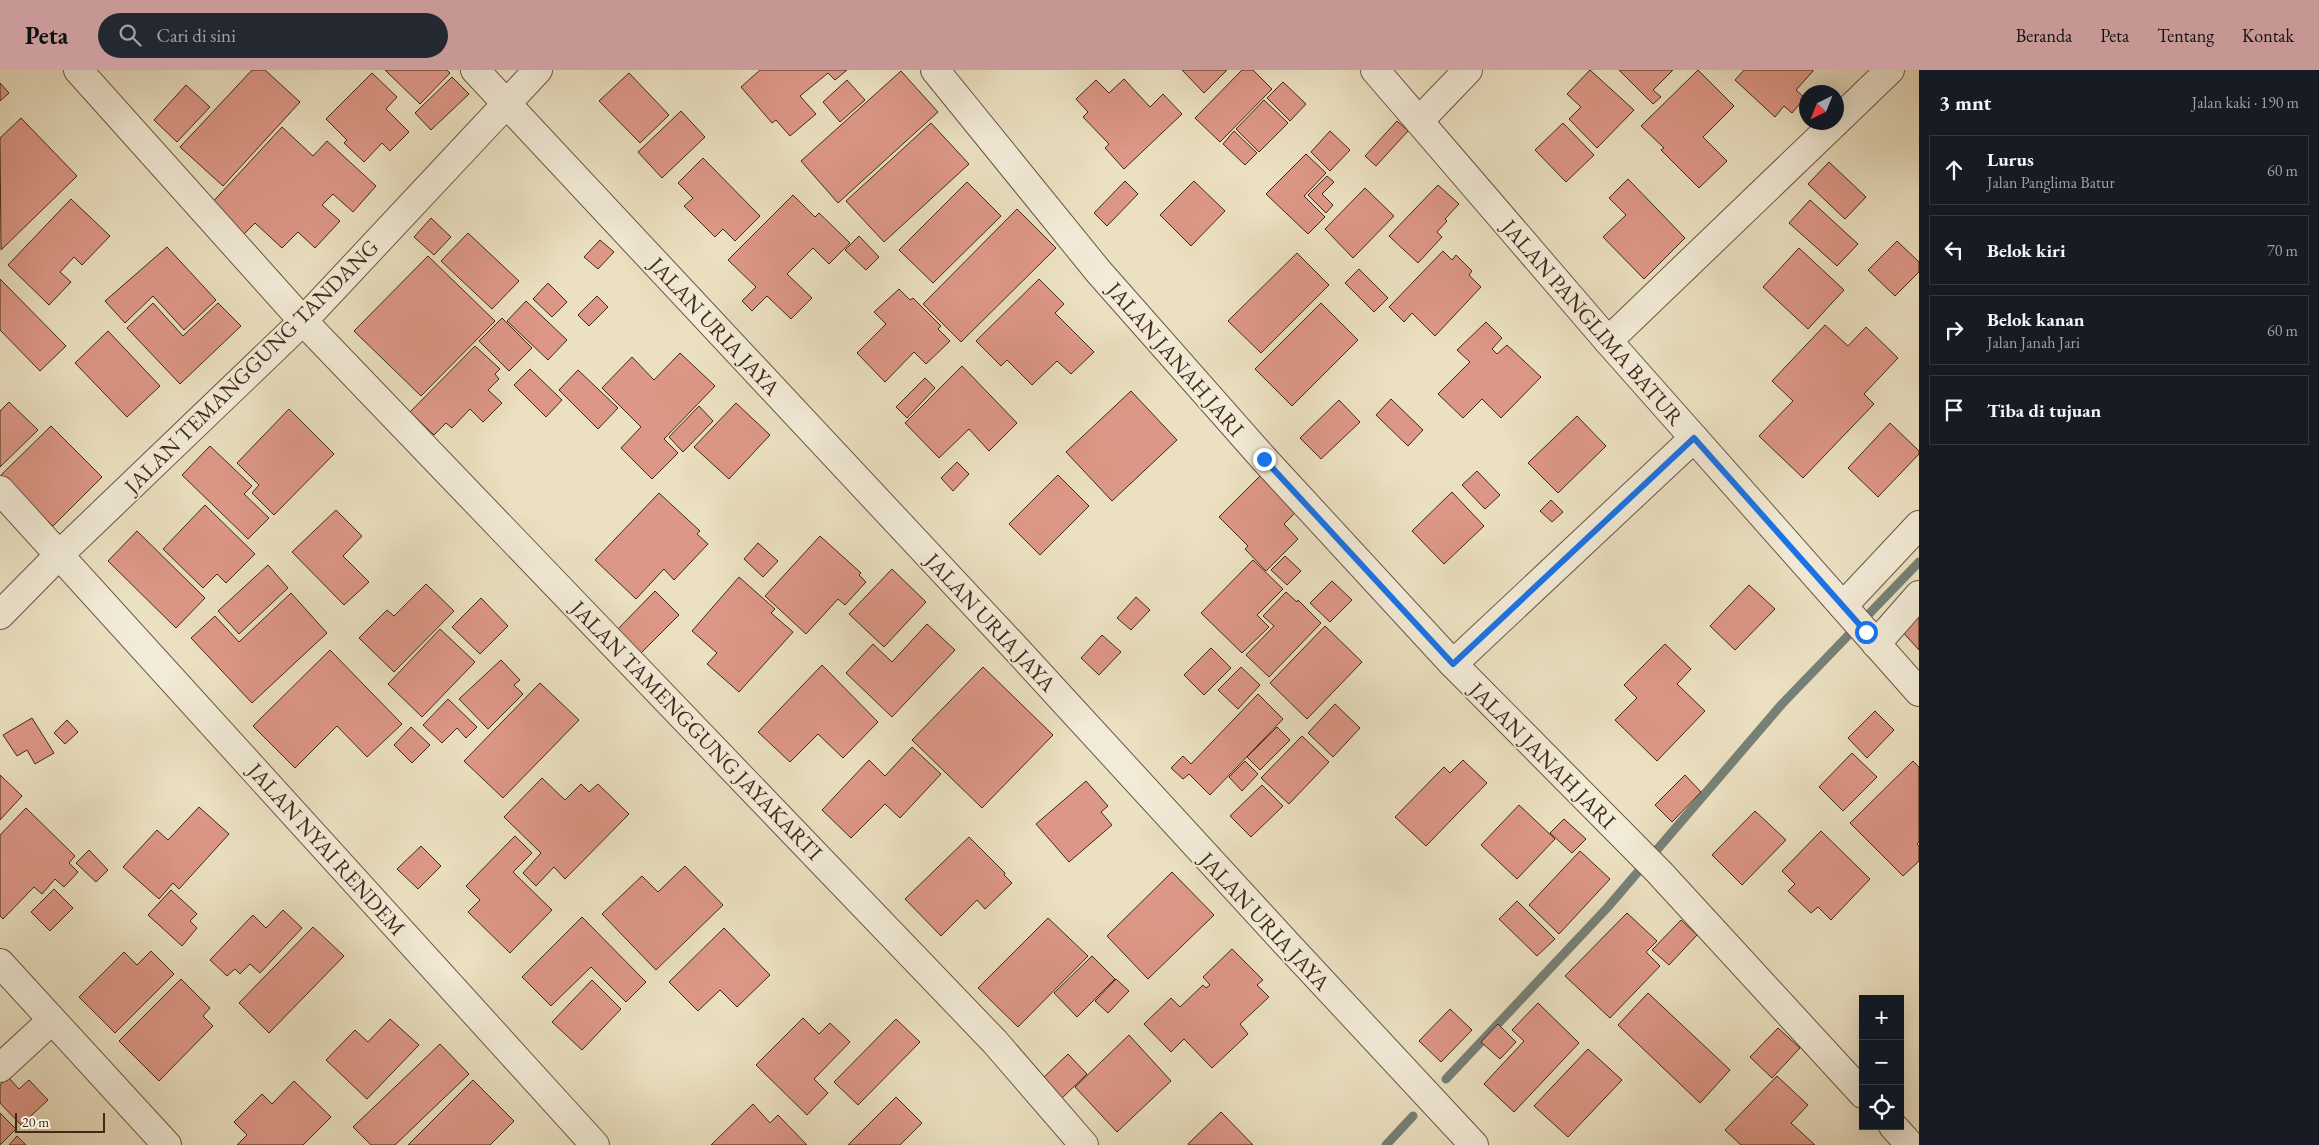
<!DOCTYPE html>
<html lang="id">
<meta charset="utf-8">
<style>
:root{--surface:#171b24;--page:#242831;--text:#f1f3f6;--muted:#9ea1a6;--line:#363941;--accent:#c59692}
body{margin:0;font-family:"EB Garamond",serif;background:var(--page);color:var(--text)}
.controls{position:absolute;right:15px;bottom:15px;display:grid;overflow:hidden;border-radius:0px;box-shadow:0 5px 20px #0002}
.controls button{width:45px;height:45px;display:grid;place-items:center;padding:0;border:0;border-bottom:1px solid var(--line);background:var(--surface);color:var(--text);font:25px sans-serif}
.compass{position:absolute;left:1799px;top:15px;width:45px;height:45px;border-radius:50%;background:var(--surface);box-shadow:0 5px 20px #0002;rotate:223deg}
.scale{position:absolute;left:15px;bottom:12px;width:90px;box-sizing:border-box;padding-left:5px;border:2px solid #422819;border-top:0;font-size:14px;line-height:18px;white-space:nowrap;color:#422819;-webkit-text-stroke:4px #f2ebd7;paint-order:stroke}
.stop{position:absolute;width:15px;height:15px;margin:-11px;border:4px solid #1a73e8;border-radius:50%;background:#fff}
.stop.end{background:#1a73e8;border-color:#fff;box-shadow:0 1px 5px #0008}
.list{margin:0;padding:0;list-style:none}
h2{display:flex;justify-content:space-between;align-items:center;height:65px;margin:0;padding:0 20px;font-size:21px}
h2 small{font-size:16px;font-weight:400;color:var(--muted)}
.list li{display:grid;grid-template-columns:32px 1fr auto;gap:15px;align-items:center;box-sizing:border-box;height:70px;margin:0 10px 10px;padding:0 10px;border:1px solid var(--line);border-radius:0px}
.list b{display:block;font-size:19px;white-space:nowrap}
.list p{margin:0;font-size:16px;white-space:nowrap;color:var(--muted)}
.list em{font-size:16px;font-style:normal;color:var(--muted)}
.icon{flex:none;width:28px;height:28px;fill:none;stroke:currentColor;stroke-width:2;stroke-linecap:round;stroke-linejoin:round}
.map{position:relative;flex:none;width:1919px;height:1075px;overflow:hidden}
header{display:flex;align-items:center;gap:30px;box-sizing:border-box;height:70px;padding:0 25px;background:var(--accent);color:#111}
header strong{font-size:24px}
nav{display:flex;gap:28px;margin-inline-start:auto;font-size:18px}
.search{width:350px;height:45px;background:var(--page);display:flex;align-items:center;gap:12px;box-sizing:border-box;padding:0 18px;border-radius:28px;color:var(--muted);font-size:19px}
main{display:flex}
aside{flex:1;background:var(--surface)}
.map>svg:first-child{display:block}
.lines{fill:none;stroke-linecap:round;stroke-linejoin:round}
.stream{stroke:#768177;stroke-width:9}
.building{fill:#dd9786;stroke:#422819}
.minor-casing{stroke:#6c5643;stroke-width:30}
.minor{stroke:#f2ebd7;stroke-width:28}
.route{stroke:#1a73e8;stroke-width:6}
.labels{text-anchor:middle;stroke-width:4;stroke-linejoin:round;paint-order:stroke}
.street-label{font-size:22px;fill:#422819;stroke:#f2ebd7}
</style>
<header>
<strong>Peta</strong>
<div class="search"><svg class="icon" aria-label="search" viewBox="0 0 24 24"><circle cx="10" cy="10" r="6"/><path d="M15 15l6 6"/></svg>Cari di sini</div>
<nav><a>Beranda</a><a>Peta</a><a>Tentang</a><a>Kontak</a></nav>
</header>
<main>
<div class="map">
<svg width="1919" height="1075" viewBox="0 0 1919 1075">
<rect width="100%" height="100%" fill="#ebe0c1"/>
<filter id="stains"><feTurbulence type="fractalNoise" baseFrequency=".004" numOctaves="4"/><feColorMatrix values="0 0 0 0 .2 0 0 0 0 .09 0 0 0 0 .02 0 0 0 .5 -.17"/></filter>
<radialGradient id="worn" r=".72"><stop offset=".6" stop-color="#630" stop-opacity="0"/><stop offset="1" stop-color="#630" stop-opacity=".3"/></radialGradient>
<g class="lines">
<g class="stream">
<polyline points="1446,1009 1607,838 1782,634 1919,492"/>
<polyline points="1386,1075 1413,1046"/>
</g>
</g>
<g class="building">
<polygon points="252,0 265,0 300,32 223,116 180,77"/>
<polygon points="385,0 447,0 450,3 420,34"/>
<polygon points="760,0 847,0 835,10 828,3 800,26 816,44 790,66 776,50 772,53 741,17"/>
<polygon points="1182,0 1227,0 1204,23"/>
<polygon points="1242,0 1253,0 1272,19 1220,72 1195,48"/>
<polygon points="1590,0 1634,40 1597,78 1569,49 1581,37 1567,24"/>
<polygon points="1619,0 1673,0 1653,20 1661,27 1653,34"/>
<polygon points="1698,0 1734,36 1703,67 1727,91 1699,118 1661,80 1664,78 1641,56"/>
<polygon points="1744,0 1813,0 1813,1 1796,20 1805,28 1792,43 1784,36 1775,47 1735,10"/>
<polygon points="901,1 938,42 838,133 801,91"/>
<polygon points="372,3 397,27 386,39 409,62 390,81 382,73 364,92 344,73 347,70 326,49"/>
<polygon points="629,3 669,45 640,73 599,31"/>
<polygon points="452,7 469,24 431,60 415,43"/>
<polygon points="1124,9 1150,37 1163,24 1182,44 1124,99 1105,78 1109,74 1083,47 1088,42 1076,29 1096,10 1109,23"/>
<polygon points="847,10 865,30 840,52 823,32"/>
<polygon points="1283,12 1306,34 1290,51 1267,28"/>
<polygon points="0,13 9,23 0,31"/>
<polygon points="186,15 210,37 177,72 154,50"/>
<polygon points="1264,30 1288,53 1259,82 1236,59"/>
<polygon points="681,41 705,67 662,108 638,82"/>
<polygon points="21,48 77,106 1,180 0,68"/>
<polygon points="1397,51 1408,61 1376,96 1365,86"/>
<polygon points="931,53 969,94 884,172 846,131"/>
<polygon points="1563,53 1594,85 1566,112 1535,80"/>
<polygon points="282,57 313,86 327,71 376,116 353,142 333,124 322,135 340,151 315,178 298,162 282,178 255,153 241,167 208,137"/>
<polygon points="1234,61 1257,83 1245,95 1223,74"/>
<polygon points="1330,61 1350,80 1330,101 1311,82"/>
<polygon points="1306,84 1326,103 1304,126 1325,147 1308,164 1266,124"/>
<polygon points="703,88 760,146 735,171 723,159 715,167 684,136 693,128 678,113"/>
<polygon points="1829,92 1866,127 1845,149 1808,114"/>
<polygon points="1327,106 1334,112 1322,124 1333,135 1326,143 1308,125"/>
<polygon points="1628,109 1685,168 1644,209 1603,167 1626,145 1609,128"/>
<polygon points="1125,111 1138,124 1107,156 1094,143"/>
<polygon points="1194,111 1225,141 1191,176 1160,145"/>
<polygon points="967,112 1001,146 933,213 899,180"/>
<polygon points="1438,115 1459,134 1445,149 1447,151 1437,162 1442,167 1418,193 1389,166"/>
<polygon points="1365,118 1394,146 1353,188 1325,159"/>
<polygon points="793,125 815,147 819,143 850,173 829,194 813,178 787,204 812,228 791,249 767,226 752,241 742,231 756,217 728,190"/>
<polygon points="71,129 110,166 82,195 74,187 60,202 71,212 49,235 8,195"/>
<polygon points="1810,130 1858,174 1837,196 1789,153"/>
<polygon points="1017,139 1056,178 961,272 923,234"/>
<polygon points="431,148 451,167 434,185 414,167"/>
<polygon points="468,163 519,211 492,239 441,191"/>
<polygon points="859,166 879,187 866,200 845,180"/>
<polygon points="600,170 614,182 598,199 584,187"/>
<polygon points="1897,171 1919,192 1919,202 1895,226 1868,200"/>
<polygon points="167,177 216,230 184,260 153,226 125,253 105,231"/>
<polygon points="1799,178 1844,220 1808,259 1763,217"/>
<polygon points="1443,181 1452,190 1456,185 1472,201 1469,205 1481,217 1435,266 1412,243 1404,252 1389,237"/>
<polygon points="1297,183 1329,215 1261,283 1228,251"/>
<polygon points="428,186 495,251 421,326 354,261"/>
<polygon points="1359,199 1388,228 1374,242 1345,213"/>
<polygon points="0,209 66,276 40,301 0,260"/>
<polygon points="1039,209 1064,234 1055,243 1094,282 1071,304 1057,291 1032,315 1007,290 1001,296 976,271"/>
<polygon points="548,213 567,232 552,247 533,229"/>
<polygon points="899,219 910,230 913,228 941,256 938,259 950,271 926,294 914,282 885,312 857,283 886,254 874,242"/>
<polygon points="597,226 608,237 589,256 578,245"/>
<polygon points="526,231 567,270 548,290 507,251"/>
<polygon points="153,233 183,266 218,233 241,256 180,314 127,258"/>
<polygon points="1321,233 1358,270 1292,336 1255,299"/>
<polygon points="502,248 532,278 509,301 479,271"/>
<polygon points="1486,252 1502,268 1492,279 1497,284 1507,275 1541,307 1501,348 1482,329 1463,348 1438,324 1470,292 1457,280"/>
<polygon points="1825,255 1848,276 1866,257 1898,288 1864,324 1874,334 1803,408 1759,366 1793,331 1772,311"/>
<polygon points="108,261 160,316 127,347 75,293"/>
<polygon points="475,276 500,299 495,304 499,309 488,320 502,333 483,352 470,339 452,358 446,353 434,365 410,342"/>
<polygon points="680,283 715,316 664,369 678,383 652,409 621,378 641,357 602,318 632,287 654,310"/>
<polygon points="962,296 1017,353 989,381 969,359 939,388 905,353"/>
<polygon points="530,299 562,330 546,347 514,315"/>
<polygon points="578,300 618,338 598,359 559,320"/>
<polygon points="925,308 935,318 907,348 896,337"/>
<polygon points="1131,321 1177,370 1112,431 1066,382"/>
<polygon points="1391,329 1423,360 1408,376 1376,345"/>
<polygon points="1339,330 1360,352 1321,389 1300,368"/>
<polygon points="9,332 38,360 0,397 0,341"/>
<polygon points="736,333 770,365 729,409 694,377"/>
<polygon points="699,336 713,351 683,382 669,367"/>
<polygon points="289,339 334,384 274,445 252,423 259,415 237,393"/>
<polygon points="1577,346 1606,376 1558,423 1528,393"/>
<polygon points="1890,353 1919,381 1919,384 1878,427 1848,398"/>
<polygon points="51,356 102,407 53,456 39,443 0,417 0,406"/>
<polygon points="210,376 252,416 244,424 269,448 248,469 182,405"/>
<polygon points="957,392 969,404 953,421 941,408"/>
<polygon points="1477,401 1500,425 1485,439 1462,415"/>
<polygon points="1058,405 1089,436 1040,485 1009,454"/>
<polygon points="1261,405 1297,441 1284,454 1298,469 1266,501 1245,479 1248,476 1219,447"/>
<polygon points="1452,422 1484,456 1444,494 1412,461"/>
<polygon points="659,423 700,461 697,464 708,474 674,510 664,499 636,529 595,490"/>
<polygon points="1551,430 1563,442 1552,452 1540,441"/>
<polygon points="205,435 255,484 226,513 217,504 203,518 163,479"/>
<polygon points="336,440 362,466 343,486 369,512 344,535 292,482"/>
<polygon points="137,461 205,528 176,558 108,491"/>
<polygon points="820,466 861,503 859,505 866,512 845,535 838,529 806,564 765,526"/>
<polygon points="758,473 778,491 763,507 744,489"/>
<polygon points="1285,486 1301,501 1287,515 1271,500"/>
<polygon points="1253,490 1283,519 1257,545 1269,557 1242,583 1201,543"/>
<polygon points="268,495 288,518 239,564 218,541"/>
<polygon points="892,499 926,532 884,577 849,544"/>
<polygon points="739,507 775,539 771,543 793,562 739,622 707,594 717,583 692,561"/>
<polygon points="1332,511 1352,530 1330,552 1310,533"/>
<polygon points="426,514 454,541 394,602 359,568 387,540 394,546"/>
<polygon points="1749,515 1775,539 1735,580 1710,556"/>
<polygon points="655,521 679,545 639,585 615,562"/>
<polygon points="1286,522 1297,532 1298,530 1321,553 1269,607 1246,585 1274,556 1263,546"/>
<polygon points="291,523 327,563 252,633 191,568 215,546 239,572"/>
<polygon points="1136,527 1150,540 1131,560 1117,548"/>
<polygon points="481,528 508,556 480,584 452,557"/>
<polygon points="1919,541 1919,580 1900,559"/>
<polygon points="927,554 955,580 892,647 846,603 873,574 892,592"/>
<polygon points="1325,556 1362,592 1307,649 1270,613"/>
<polygon points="440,559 475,592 422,647 388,614"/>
<polygon points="1102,565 1121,582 1099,605 1081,588"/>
<polygon points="1665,574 1691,599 1677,614 1705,641 1657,691 1615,650 1637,628 1624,615"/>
<polygon points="1211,578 1231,598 1204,625 1184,605"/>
<polygon points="330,580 402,654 367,687 337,656 295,698 253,656"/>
<polygon points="501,590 520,610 514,615 523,624 488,659 459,629"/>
<polygon points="822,595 878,652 843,688 818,664 790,692 758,662"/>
<polygon points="983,597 1053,665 982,738 912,670"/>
<polygon points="1241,597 1260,615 1238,639 1218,620"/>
<polygon points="540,613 579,650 503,728 464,691"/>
<polygon points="1258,624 1283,649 1210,725 1189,704 1183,709 1171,698 1183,686 1191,694"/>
<polygon points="448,629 477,657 466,668 457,658 442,673 423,655"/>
<polygon points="1335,634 1360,658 1333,687 1308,663"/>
<polygon points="1875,641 1894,660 1867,688 1848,668"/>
<polygon points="32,648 54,683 35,694 27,680 17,686 3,665"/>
<polygon points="67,650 78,662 65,674 54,663"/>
<polygon points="411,657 430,675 412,693 394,675"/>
<polygon points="1277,657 1290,670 1260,700 1247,687"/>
<polygon points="1302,666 1329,692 1289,734 1261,708"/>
<polygon points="912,677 941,704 900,748 885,734 851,768 822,740 869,690 885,706"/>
<polygon points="1852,683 1877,707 1843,741 1819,717"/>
<polygon points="1463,690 1487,713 1426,776 1395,747 1444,697 1450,703"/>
<polygon points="1245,691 1258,704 1242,721 1229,707"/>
<polygon points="1913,691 1919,697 1919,772 1917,774 1919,776 1919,791 1903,806 1850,753"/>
<polygon points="0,705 22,726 0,750"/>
<polygon points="1685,705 1701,722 1672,752 1655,735"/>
<polygon points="542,708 565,730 581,714 589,722 598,714 629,744 565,809 554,797 536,816 523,803 541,783 504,747"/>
<polygon points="1086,711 1108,736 1101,742 1112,755 1069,792 1036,754"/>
<polygon points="1262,715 1283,736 1251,767 1230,746"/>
<polygon points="1519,735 1555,769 1517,809 1481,775"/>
<polygon points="199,737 229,764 179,819 173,813 159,829 123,797 157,760 168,770"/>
<polygon points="26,738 75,786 69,793 78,802 64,817 55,809 42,824 34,817 3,849 0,846 0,765"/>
<polygon points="1755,741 1786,770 1742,815 1712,785"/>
<polygon points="1564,749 1586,769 1572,783 1550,763"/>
<polygon points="1821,761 1870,809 1831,850 1818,837 1811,843 1788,821 1795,814 1782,801"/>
<polygon points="515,766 532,783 513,802 552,840 510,883 468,842 480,830 466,816"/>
<polygon points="969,767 1005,803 1004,805 1012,813 985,839 977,830 941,866 905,829"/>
<polygon points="421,776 441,796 418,819 397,799"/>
<polygon points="89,780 108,800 96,812 76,793"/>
<polygon points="1580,781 1610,809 1559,864 1529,835"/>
<polygon points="685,796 723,835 656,900 602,844 642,806 658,822"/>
<polygon points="1172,802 1214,845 1148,909 1107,866"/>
<polygon points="54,819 73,838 50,861 31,842"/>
<polygon points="171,820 197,844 190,851 197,858 182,876 148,845"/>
<polygon points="1517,831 1555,869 1537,886 1499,849"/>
<polygon points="283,840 302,858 260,903 250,894 240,904 235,899 227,906 210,890 253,845 266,858"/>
<polygon points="1627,843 1657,871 1646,882 1660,896 1610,948 1565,906"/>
<polygon points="582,847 646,912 626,932 591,897 551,936 522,907"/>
<polygon points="1048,848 1088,886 1018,957 978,918"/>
<polygon points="1681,850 1697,865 1669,895 1652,880"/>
<polygon points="313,857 344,886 269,963 239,933"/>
<polygon points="724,858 770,905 737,937 720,920 698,941 669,912"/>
<polygon points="1232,879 1263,910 1257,915 1269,927 1240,954 1248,964 1212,998 1184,969 1171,982 1144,954 1171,928 1180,937 1203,915 1206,918 1210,915 1203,907"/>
<polygon points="151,881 174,904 115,963 79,927 124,882 137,895"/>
<polygon points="1092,886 1115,909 1077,947 1054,923"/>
<polygon points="181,909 210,938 203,946 213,956 159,1011 119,971"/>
<polygon points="1116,909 1129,921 1108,943 1095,931"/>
<polygon points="592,910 621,939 582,980 552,952"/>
<polygon points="1648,923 1730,1000 1700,1033 1618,955"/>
<polygon points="1538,933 1579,973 1514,1042 1484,1014 1524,971 1512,960"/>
<polygon points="1450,939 1472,960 1441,992 1419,971"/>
<polygon points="803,948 819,964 830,953 850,972 814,1009 828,1023 807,1045 756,995"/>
<polygon points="390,949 419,975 367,1029 326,990 355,960 368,972"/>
<polygon points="896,949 920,972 858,1035 834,1012"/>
<polygon points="1498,954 1516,972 1500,989 1481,972"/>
<polygon points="1778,958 1800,978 1772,1008 1750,987"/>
<polygon points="1129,965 1171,1011 1117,1062 1075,1017"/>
<polygon points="440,974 469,1004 395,1075 371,1075 353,1057"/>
<polygon points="1588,979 1622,1010 1568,1067 1534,1036"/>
<polygon points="1068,984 1087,1004 1060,1030 1041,1010"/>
<polygon points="1777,1006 1808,1035 1791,1053 1815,1075 1741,1075 1725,1060"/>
<polygon points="8,1007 19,1019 29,1010 48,1030 21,1055 0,1033 0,1015"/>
<polygon points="473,1010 514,1051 490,1075 408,1075"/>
<polygon points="294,1011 331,1047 303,1075 237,1075 247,1065 234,1052 262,1024 272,1034"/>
<polygon points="896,1027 922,1053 900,1075 848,1075"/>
<polygon points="753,1034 770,1053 778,1045 807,1075 711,1075"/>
<polygon points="1221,1042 1253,1075 1189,1075 1188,1074"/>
<polygon points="0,1043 16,1059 0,1075"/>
<polygon points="17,1066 26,1075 9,1075"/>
</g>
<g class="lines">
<defs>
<g id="minor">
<polyline points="78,0 303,251 995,972 1084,1075"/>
<polyline points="475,0 1019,582 1286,873 1474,1075"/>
<polyline points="935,0 1098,201 1264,389 1453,594 1659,802 1863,1024"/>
<polyline points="1375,0 1608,271 1919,622"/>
<polyline points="1419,51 1468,0"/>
<polyline points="1836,52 1890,0"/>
<polyline points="1608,271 1836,52"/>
<polyline points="0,420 595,1075"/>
<polyline points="1843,536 1919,455"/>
<polyline points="0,545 60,484 303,251 538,0"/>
<polyline points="1876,574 1919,525"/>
<polyline points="1453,594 1694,368"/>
<polyline points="0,893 167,1075"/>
<polyline points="0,998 51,951"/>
<polyline points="1893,1056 1910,1075"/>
</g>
</defs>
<use href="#minor" class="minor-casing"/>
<use href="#minor" class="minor"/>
</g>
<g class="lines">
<polyline class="route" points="1264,389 1453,594 1694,368 1866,562"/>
</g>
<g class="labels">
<g class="street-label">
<text transform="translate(1593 252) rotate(49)" y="8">JALAN PANGLIMA BATUR</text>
<text transform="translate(715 256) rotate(47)" y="8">JALAN URIA JAYA</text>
<text transform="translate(1176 289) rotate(49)" y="8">JALAN JANAH JARI</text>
<text transform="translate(251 296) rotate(-45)" y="8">JALAN TEMANGGUNG TANDANG</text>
<text transform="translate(991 552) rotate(47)" y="8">JALAN URIA JAYA</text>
<text transform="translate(697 660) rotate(46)" y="8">JALAN TAMENGGUNG JAYAKARTI</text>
<text transform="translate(1543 685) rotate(45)" y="8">JALAN JANAH JARI</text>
<text transform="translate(327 779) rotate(48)" y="8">JALAN NYAI RENDEM</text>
<text transform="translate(1265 851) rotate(47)" y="8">JALAN URIA JAYA</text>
</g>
</g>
<rect width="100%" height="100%" filter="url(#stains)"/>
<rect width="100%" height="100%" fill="url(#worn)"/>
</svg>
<div class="controls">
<button>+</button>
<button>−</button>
<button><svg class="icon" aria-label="locate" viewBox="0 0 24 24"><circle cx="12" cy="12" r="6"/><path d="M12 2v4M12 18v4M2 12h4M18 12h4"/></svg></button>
</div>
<svg class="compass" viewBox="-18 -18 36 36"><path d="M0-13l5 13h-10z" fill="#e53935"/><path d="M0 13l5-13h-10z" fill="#9ea1a6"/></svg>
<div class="scale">20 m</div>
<div class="stop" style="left:1866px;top:562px"></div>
<div class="stop end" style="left:1264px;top:389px"></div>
</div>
<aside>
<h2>3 mnt<small>Jalan kaki · 190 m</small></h2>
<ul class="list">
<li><svg class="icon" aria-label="ahead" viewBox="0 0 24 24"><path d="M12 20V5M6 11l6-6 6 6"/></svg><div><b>Lurus</b><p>Jalan Panglima Batur</p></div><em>60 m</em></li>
<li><svg class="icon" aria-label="left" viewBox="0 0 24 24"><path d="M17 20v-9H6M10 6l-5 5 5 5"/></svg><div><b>Belok kiri</b></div><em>70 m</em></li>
<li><svg class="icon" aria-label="right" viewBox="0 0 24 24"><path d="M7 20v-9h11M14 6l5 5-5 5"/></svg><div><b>Belok kanan</b><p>Jalan Janah Jari</p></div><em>60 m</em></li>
<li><svg class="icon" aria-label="arrive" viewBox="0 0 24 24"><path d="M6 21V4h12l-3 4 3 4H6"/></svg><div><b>Tiba di tujuan</b></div></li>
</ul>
</aside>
</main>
